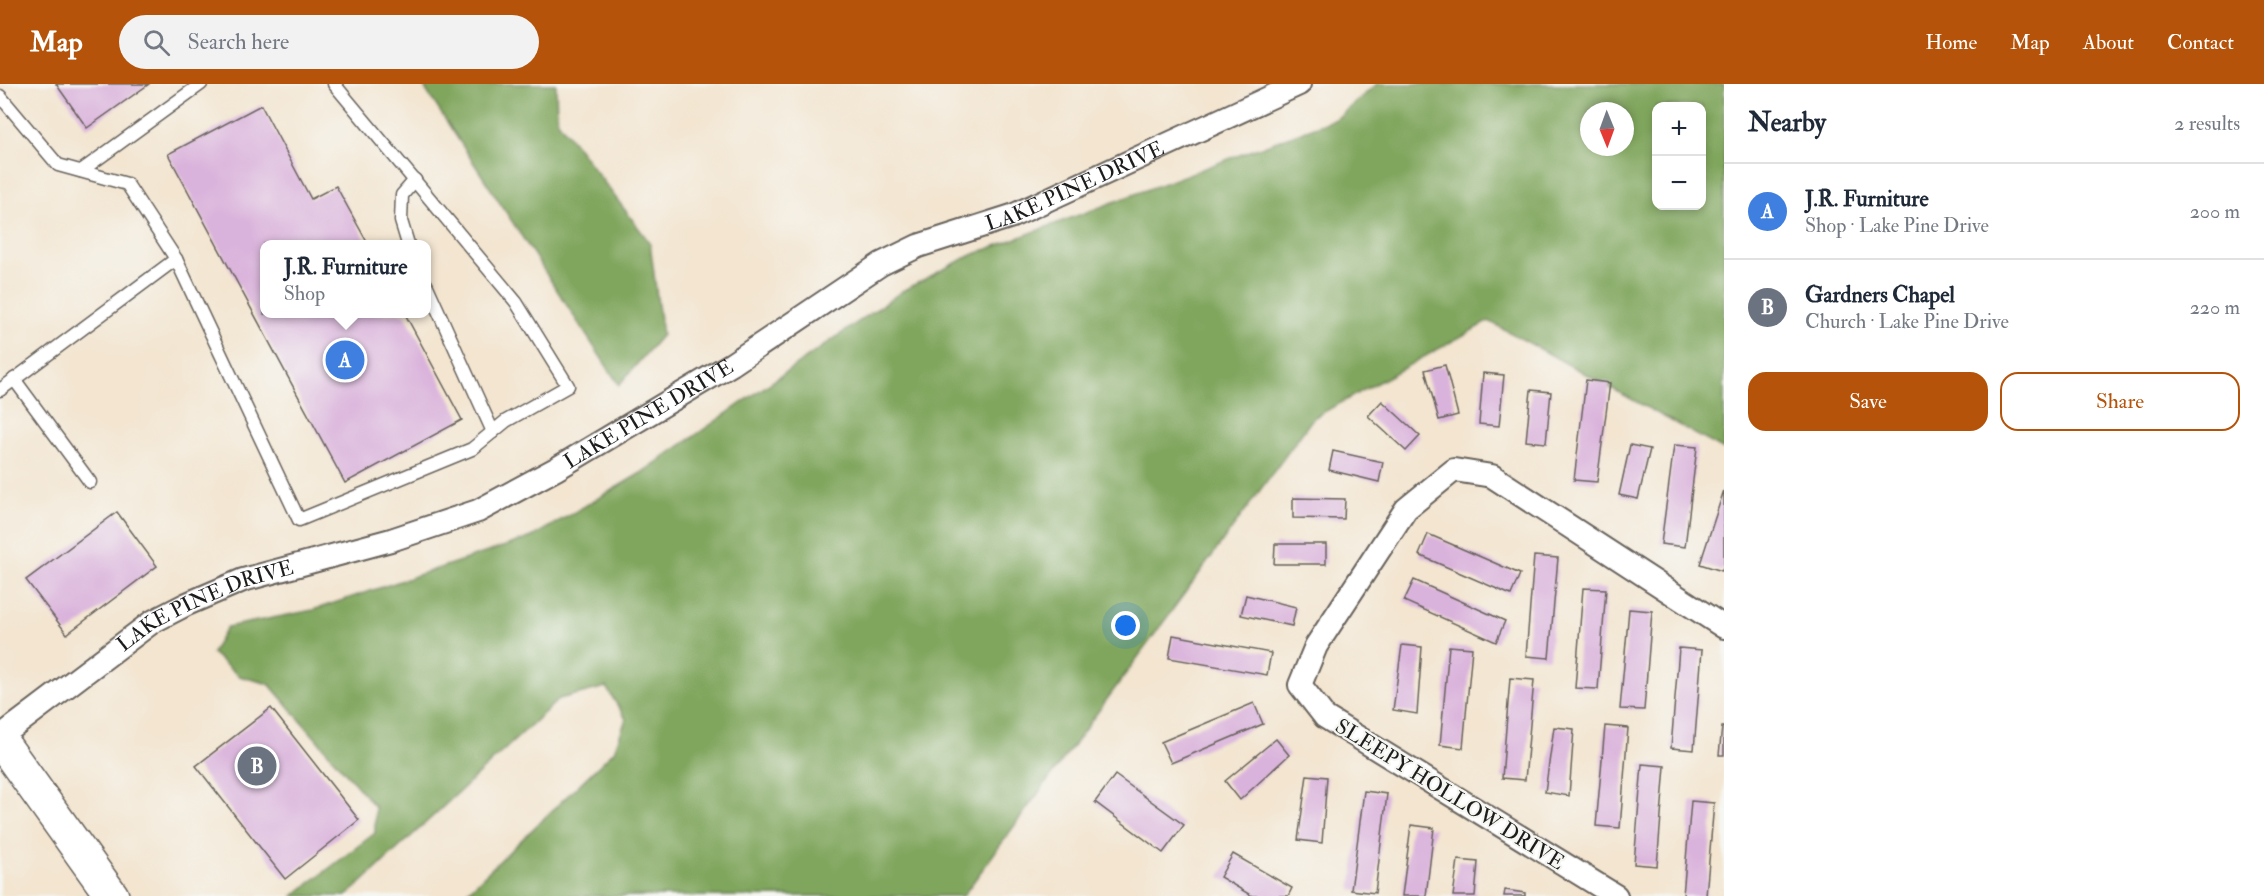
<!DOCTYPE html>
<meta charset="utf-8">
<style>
:root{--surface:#fff;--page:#f2f2f3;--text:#1f2937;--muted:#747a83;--line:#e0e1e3;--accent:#b45309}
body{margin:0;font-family:"IM FELL Double Pica",serif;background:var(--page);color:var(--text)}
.controls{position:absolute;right:18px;top:18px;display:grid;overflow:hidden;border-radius:12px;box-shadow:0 3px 9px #0003}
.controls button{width:54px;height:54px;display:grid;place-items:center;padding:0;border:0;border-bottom:2px solid var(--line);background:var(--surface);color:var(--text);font:30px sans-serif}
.compass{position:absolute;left:1580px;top:18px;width:54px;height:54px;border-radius:50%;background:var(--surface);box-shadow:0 3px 9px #0003;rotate:179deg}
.you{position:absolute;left:1126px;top:542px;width:21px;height:21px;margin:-15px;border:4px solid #fff;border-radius:50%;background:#1a73e8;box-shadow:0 0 0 9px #1a73e833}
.badge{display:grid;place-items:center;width:39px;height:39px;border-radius:50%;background:var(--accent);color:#fff;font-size:20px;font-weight:700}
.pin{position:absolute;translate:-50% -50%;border:3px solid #fff;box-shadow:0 2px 6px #0006}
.popup{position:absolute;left:260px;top:156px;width:171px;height:78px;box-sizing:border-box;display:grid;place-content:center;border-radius:12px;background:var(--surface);filter:drop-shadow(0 2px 4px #0005);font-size:20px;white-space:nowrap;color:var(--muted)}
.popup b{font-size:22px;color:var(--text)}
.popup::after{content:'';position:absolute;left:50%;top:100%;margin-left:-12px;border:12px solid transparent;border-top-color:var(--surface)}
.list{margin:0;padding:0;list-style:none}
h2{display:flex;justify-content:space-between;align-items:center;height:78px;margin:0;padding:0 24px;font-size:26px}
h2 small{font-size:20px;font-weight:400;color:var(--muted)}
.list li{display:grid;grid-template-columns:39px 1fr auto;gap:18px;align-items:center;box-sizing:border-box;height:96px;padding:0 24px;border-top:2px solid var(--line)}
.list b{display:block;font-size:22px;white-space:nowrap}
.list p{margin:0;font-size:20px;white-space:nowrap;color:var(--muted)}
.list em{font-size:20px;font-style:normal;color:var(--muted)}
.actions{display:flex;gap:12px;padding:18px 24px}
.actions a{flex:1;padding:14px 0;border:2px solid var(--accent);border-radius:18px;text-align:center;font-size:21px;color:var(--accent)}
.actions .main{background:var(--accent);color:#fff}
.icon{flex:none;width:33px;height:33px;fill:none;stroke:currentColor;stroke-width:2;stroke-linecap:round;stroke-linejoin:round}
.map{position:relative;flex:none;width:1724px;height:812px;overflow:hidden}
header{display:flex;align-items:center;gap:36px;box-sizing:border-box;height:84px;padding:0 30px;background:var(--accent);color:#fff}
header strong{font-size:28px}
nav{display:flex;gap:33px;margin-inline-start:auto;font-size:21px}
.search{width:420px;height:54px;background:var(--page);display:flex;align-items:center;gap:15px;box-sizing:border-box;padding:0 21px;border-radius:33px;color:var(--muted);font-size:22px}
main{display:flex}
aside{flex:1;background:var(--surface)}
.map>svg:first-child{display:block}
.forest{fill:#80a65d;stroke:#4e613c;stroke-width:1.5;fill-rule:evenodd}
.building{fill:#dab3dc}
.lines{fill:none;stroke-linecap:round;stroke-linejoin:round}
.lane-casing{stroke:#67625b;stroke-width:15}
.street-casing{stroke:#67625b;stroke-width:26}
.primary-casing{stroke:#67625b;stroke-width:36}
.lane{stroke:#fff;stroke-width:12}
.street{stroke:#fff;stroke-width:22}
.primary{stroke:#fff;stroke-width:33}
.labels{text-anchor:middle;stroke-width:4.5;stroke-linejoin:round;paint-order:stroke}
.street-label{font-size:21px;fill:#1c1c1c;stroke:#f6f6f2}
</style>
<header>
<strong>Map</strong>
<div class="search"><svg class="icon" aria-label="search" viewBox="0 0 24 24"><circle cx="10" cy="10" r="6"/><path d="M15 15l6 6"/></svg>Search here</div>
<nav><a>Home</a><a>Map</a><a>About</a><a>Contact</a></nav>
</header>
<main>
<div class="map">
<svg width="1724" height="812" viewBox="0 0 1724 812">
<rect width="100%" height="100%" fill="#f6f6f2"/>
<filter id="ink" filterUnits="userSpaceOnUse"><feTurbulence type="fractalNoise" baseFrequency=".0167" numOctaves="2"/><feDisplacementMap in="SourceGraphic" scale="12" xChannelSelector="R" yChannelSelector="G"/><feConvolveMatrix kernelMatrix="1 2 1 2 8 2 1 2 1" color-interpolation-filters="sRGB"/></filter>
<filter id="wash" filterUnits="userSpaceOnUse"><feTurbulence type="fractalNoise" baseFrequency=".008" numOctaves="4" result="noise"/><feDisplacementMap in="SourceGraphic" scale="24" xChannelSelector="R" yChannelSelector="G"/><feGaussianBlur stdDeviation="1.35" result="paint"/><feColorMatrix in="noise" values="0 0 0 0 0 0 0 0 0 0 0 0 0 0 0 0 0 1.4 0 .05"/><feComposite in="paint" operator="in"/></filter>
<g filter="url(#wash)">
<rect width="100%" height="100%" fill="#f3e5d0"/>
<g class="forest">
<polygon points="422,0 556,0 557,36 650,159 662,251 619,301"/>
<path d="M 1377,0 L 1724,0 L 1724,366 L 1489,237 L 1313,334 L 963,812 L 463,812 L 614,667 L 626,635 L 606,603 L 559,615 L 347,812 L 293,812 L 375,749 L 375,723 L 269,600 L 239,592 L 212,569 L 227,543 L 313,526 L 532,453 L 641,389 L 904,206 L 969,172 L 1336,35 ZM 1656,22 L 1702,22 L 1702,122 L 1656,122 ZM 1589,27 L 1625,27 L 1625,63 L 1589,63 Z"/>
</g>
<g id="blocks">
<g class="building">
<polygon points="56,0 149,0 87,44"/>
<polygon points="261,21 311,115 336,102 368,160 264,160 264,230 405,230 462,336 345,399 168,70"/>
<polygon points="1445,281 1458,331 1439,336 1425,286"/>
<polygon points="1483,289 1504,291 1499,342 1479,340"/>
<polygon points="1586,296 1610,299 1597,398 1574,396"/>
<polygon points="1531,306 1551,308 1546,359 1526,357"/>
<polygon points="1382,317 1420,352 1406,367 1368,332"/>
<polygon points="1630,361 1650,365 1638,415 1619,411"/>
<polygon points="1674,361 1697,363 1685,463 1661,460"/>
<polygon points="1333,367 1383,378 1379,398 1329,386"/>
<polygon points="1724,406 1724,481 1722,487 1700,480"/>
<polygon points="1293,414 1345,415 1344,435 1293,434"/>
<polygon points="117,428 157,482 67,550 26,496"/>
<polygon points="1428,450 1520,490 1511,511 1419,471"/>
<polygon points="1275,460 1326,460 1326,480 1274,480"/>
<polygon points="1534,472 1558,474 1549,574 1526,572"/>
<polygon points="1414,496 1505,537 1496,558 1404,517"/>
<polygon points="1583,504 1606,505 1598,605 1575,604"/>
<polygon points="1246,511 1296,523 1292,542 1241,531"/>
<polygon points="1629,525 1652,527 1644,626 1620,625"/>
<polygon points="1173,551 1271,569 1267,591 1169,574"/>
<polygon points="1402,561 1422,563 1417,630 1393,626"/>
<polygon points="1449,562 1472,564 1463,664 1440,661"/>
<polygon points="1679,564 1702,566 1694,666 1671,664"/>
<polygon points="1510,594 1534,596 1525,696 1502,694"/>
<polygon points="1254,619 1263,640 1171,679 1161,658"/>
<polygon points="271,624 359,736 285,795 196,682"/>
<polygon points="1605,642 1628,644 1620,744 1596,742"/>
<polygon points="1554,643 1574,645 1569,712 1545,708"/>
<polygon points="1722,643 1724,643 1724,671 1719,671"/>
<polygon points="1276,655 1289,671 1240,716 1225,697"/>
<polygon points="1642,680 1665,682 1657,782 1634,780"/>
<polygon points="1115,691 1184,741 1163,769 1095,718"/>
<polygon points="1307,691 1327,693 1322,759 1298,756"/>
<polygon points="1364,707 1387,710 1375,809 1351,806"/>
<polygon points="1691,717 1714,719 1706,812 1683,812"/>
<polygon points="1411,741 1434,744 1426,812 1402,812"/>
<polygon points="1233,770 1292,804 1288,812 1252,812 1220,793"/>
<polygon points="1458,776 1478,778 1475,812 1453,812"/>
<polygon points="1505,806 1525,809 1525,812 1504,812"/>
</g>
</g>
</g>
<g filter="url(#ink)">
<use href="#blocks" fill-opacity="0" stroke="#67625b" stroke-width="1.5"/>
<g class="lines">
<defs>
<g id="lane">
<polyline points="0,12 58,81 127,100 176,175 299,436 472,365 506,337 568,302 516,218 334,0"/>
<polyline points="81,87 201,0"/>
<polyline points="408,160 401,137 402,111 415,96"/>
<polyline points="426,200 493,348"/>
<polyline points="14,295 90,398"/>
<polyline points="0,306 176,175"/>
</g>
<g id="street">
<path id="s1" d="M 0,653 L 152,538 L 187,520 L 243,496 L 391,456 L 478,427 L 556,385 L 732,280 L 881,180 L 918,162 L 1012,132 L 1299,0"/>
<polyline points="1616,812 1325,633 1300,601 1316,562 1406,425 1454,386 1492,392 1724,543"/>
</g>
<polyline id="primary" points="0,656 112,812"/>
</defs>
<use href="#lane" class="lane-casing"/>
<use href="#street" class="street-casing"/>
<use href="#primary" class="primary-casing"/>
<use href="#lane" class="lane"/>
<use href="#street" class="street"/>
<use href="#primary" class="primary"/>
</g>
</g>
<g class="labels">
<g class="street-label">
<text dy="7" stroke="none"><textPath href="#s1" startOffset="1218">LAKE PINE DRIVE</textPath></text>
<text dy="7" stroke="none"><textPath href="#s1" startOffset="732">LAKE PINE DRIVE</textPath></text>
<text dy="7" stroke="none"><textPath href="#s1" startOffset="246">LAKE PINE DRIVE</textPath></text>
<text transform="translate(1450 710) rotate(32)" y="7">SLEEPY HOLLOW DRIVE</text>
</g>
</g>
</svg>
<div class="controls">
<button>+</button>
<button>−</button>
</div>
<svg class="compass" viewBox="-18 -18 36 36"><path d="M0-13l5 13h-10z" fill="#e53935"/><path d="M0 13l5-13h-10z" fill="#747a83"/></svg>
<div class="you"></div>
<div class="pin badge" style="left:345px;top:276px;background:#3f7fe0">A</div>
<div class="popup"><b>J.R. Furniture</b>Shop</div>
<div class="pin badge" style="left:257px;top:682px;background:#6b7280">B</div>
</div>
<aside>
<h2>Nearby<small>2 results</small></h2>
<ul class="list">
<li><span class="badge" style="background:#3f7fe0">A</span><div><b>J.R. Furniture</b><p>Shop · Lake Pine Drive</p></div><em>200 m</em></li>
<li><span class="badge" style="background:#6b7280">B</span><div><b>Gardners Chapel</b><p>Church · Lake Pine Drive</p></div><em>220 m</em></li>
</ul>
<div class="actions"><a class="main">Save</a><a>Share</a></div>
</aside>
</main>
